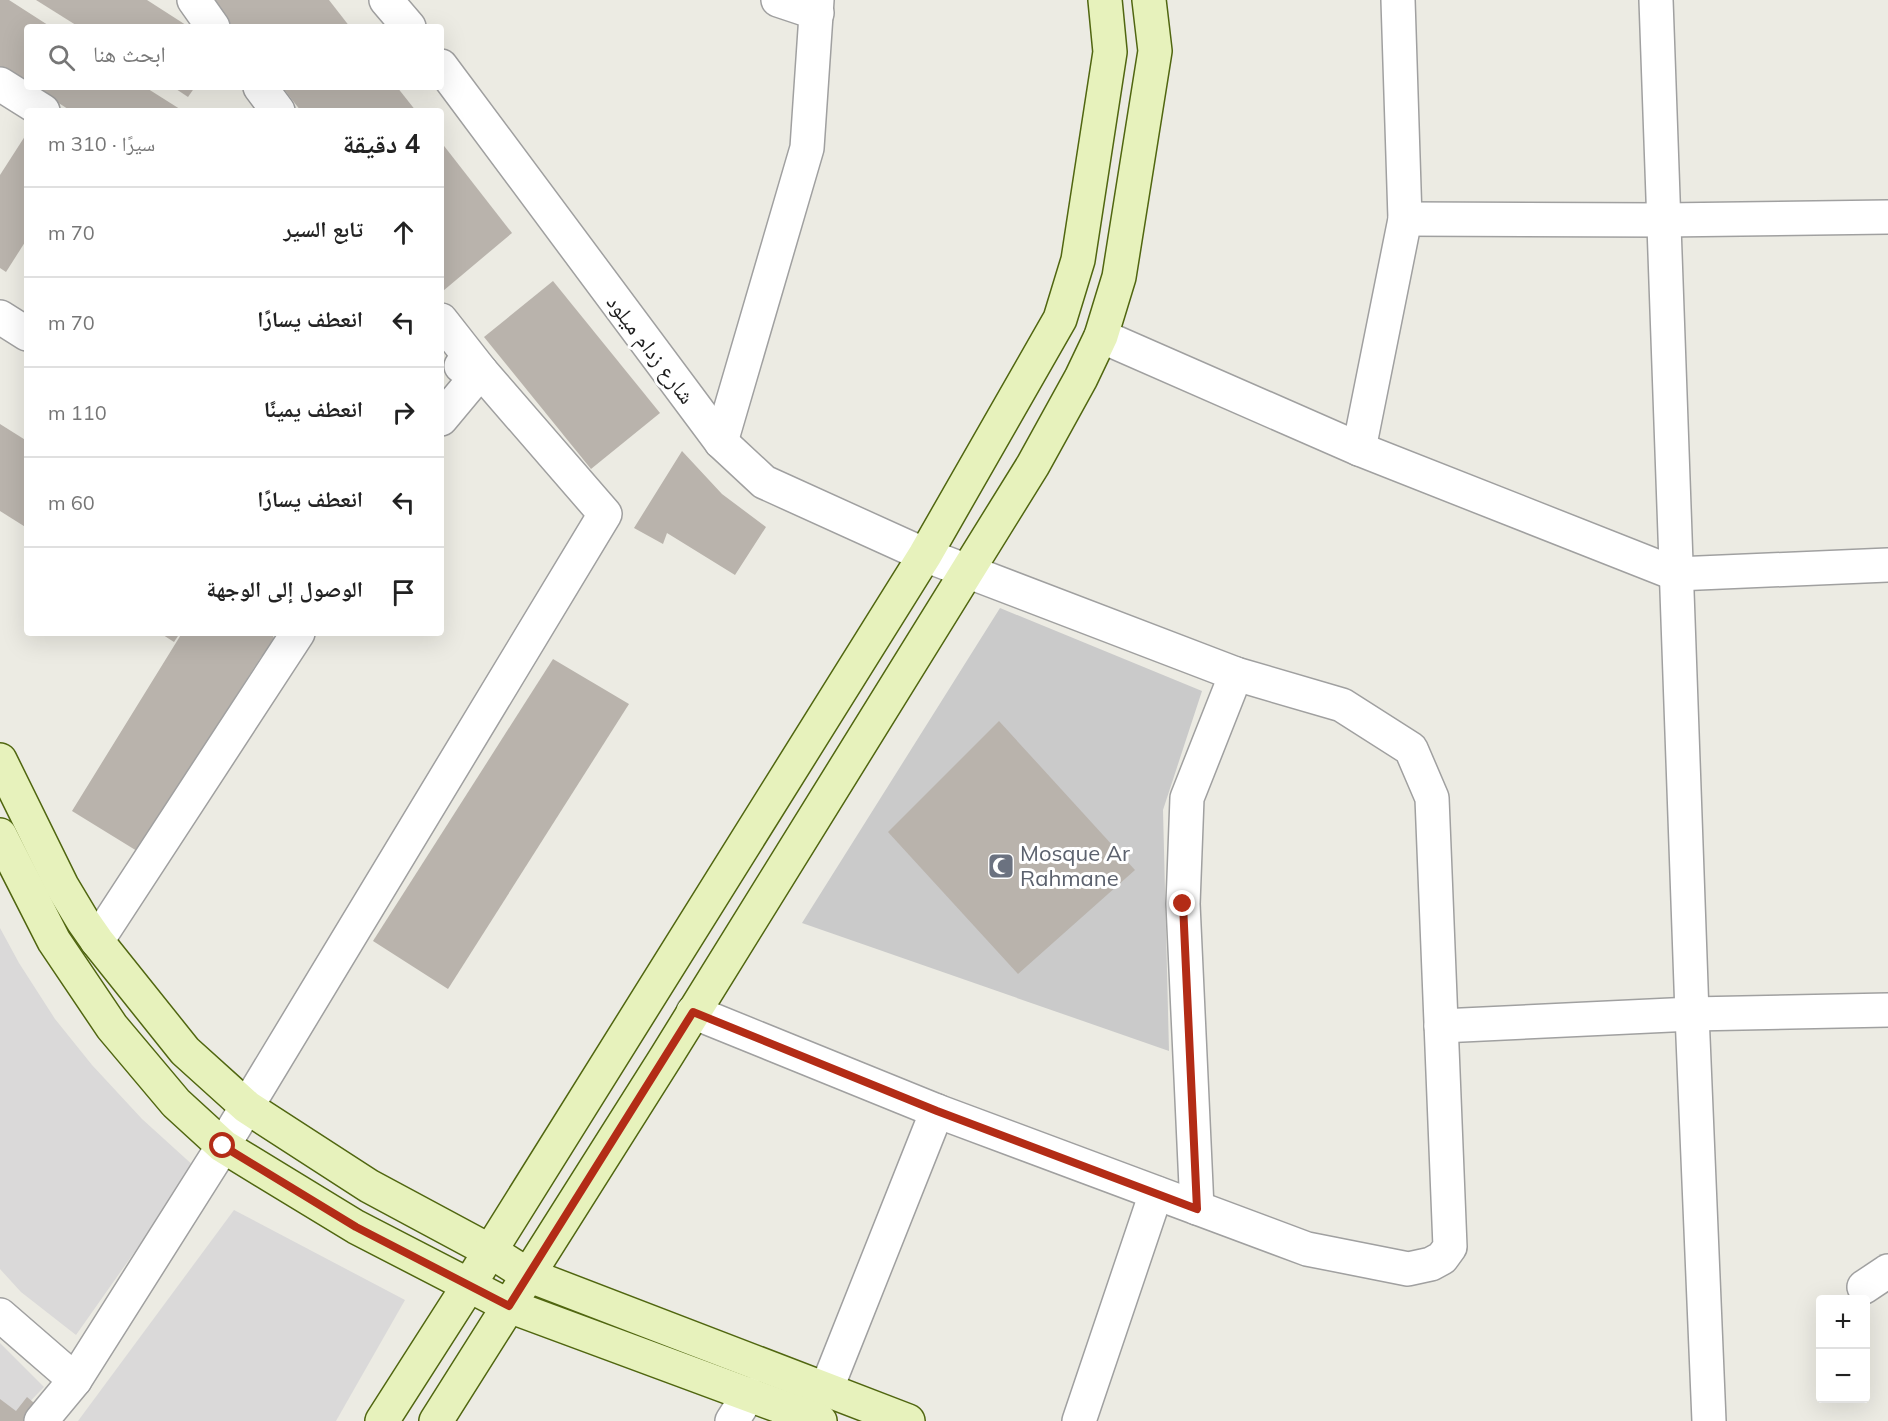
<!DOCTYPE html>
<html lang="ar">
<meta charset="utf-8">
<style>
:root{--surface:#fff;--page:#f2f2f2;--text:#222;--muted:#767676;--line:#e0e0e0}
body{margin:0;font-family:Mulish,"Noto Naskh Arabic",sans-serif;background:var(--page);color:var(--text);direction:rtl}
.controls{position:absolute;right:18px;bottom:18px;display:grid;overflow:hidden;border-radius:6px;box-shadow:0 6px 24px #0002}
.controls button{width:54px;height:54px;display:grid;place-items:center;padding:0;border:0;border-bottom:2px solid var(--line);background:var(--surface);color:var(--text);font:30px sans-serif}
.stop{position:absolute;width:18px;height:18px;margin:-14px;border:4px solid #b32c16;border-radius:50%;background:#fff}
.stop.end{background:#b32c16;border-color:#fff;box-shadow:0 2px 6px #0008}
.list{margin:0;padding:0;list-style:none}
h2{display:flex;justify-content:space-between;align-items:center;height:78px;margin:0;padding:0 24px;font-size:26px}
h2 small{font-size:20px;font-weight:400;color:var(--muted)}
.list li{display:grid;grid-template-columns:39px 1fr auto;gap:18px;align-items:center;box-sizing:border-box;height:90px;padding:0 24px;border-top:2px solid var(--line)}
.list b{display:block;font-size:22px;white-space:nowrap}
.list em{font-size:20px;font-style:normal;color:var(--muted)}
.icon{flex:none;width:33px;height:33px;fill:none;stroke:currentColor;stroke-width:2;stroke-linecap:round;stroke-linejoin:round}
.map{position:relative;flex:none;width:1888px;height:1421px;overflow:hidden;direction:ltr}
.search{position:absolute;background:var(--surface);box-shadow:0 6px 24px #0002;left:24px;top:24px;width:420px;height:66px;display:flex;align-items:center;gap:15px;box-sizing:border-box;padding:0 21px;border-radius:6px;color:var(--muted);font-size:22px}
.panel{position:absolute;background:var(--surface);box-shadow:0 6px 24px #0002;left:24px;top:108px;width:420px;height:528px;border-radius:6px;direction:rtl}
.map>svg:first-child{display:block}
.residential{fill:#dad9d9}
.religious{fill:#cacaca}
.building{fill:#b9b3ac}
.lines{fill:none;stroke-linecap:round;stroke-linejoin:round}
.street-casing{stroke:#a0a0a0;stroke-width:36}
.secondary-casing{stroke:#506610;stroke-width:36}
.street{stroke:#fff;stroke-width:33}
.secondary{stroke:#e7f2bc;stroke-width:33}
.route{stroke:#b32c16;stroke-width:8}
.labels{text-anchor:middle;stroke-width:6;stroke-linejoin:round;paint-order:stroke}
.street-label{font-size:22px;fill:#1c1c1c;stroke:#fff}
.worship-label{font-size:22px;fill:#5b616d;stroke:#fff;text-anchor:start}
</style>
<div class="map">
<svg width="1888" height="1421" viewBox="0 0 1888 1421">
<rect width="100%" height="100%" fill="#ecebe3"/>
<g class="residential">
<polygon points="0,928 19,963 55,1019 92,1065 142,1119 196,1168 188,1176 76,1335 21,1292 0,1269"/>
<polygon points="234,1210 405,1300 336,1421 78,1421"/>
<polygon points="0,1343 44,1387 11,1421 0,1421"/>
</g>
<polygon class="religious" points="1000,608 1202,691 1163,810 1169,1051 802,923"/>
<g class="building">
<polygon points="0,0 9,0 51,27 27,27 27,83 0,66"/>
<polygon points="36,0 147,0 189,27 79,27"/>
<polygon points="204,0 329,0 350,27 234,27"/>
<polygon points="34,87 145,87 183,111 71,111"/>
<polygon points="173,87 195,87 188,97"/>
<polygon points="282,87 397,87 416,111 301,111"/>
<polygon points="27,133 27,239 6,272 0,268 0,175"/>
<polygon points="441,142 512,233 443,291 441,288"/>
<polygon points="553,281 660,413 591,469 484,337"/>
<polygon points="0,424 27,441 27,528 0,511"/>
<polygon points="682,451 722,494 766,527 735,575 667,533 663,544 634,528"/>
<polygon points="160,633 180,633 174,642"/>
<polygon points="182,633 272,633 274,638 270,649 261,657 137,851 72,811"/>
<polygon points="553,659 629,704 448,989 373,941"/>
<polygon points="999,721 1135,870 1018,974 888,832"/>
<polygon points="27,1397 46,1413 40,1421 0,1421 0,1399 16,1411"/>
</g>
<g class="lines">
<defs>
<g id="street">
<polyline points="194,0 213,27"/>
<polyline points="386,0 409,27"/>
<polyline points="778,0 817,13"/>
<polyline points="1656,0 1692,1014 1709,1421"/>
<polyline points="441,66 721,442 764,482 925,555 1236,674 1342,705 1411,749 1432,798 1450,1247 1442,1258 1431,1264 1408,1269 1307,1249 937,1111 693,1012"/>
<polyline points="0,84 43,111"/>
<polyline points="260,87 278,111"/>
<polyline points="1405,219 1664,220 1888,217"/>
<polyline points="0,317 27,334"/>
<polyline points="1101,336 1359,449 1676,574 1888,565"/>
<polyline points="441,419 481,371 461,366"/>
<polyline points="721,442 807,148 817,0"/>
<polyline points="1359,449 1405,219 1398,0"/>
<polyline points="97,941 298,633"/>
<polyline points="1441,1026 1692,1014 1888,1010"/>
<polyline points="1197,1208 1183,904 1187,798 1236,674"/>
<polyline points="1864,1287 1888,1271"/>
<polyline points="0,1315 75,1380"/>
<polyline points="826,1390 937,1111"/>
<polyline points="41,1421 75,1380 223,1146 605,514 481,371 441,320"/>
<polyline points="732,1421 749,1394"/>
<polyline points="1079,1421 1156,1193"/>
</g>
<g id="secondary">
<polyline points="0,760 62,886 83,921 97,941 185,1051 247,1107 369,1186 490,1251 528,1275 908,1421"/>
<polyline points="0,835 54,941 112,1027 176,1103 223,1146 356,1227 509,1306 820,1421"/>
<polyline points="382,1421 469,1285 925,555 1060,319 1078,260 1110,52 1105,0"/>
<polyline points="436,1421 666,1057 1033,465 1081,378 1101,336 1119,277 1155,51 1149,0"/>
</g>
</defs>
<use href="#street" class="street-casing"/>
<use href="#secondary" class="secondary-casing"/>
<use href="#street" class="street"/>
<use href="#secondary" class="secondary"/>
</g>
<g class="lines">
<polyline class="route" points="223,1146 356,1227 509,1306 693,1012 937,1111 1197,1209 1183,904"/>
</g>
<defs>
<symbol id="mosque-square" viewBox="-11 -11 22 22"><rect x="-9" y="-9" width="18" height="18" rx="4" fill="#6b7280" stroke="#fff"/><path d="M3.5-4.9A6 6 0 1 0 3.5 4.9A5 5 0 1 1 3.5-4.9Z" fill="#fff"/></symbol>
</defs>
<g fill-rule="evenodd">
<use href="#mosque-square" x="986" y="851" width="30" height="30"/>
</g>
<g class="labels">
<g class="street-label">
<text transform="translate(651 349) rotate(53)" y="8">شارع زدام ميلود</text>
</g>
<g class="worship-label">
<text x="1020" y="861">Mosque Ar<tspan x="1020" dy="25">Rahmane</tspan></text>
</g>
</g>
</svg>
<div class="controls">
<button>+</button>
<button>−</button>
</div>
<div class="stop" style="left:223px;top:1146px"></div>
<div class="stop end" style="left:1183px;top:904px"></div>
<div class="search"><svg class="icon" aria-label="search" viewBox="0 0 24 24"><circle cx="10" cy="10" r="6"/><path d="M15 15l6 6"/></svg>ابحث هنا</div>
<section class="panel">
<h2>4 دقيقة<small>سيرًا · 310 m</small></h2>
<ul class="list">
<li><svg class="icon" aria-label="ahead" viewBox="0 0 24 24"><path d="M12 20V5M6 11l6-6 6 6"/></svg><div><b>تابع السير</b></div><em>70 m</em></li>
<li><svg class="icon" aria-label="left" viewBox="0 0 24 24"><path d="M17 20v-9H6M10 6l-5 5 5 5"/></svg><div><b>انعطف يسارًا</b></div><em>70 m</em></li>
<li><svg class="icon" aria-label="right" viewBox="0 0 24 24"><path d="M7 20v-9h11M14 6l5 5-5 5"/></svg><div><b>انعطف يمينًا</b></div><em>110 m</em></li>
<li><svg class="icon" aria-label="left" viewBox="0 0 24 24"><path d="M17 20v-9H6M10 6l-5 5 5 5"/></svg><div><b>انعطف يسارًا</b></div><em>60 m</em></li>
<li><svg class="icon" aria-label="arrive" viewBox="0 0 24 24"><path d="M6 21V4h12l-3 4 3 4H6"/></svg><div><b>الوصول إلى الوجهة</b></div></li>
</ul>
</section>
</div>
